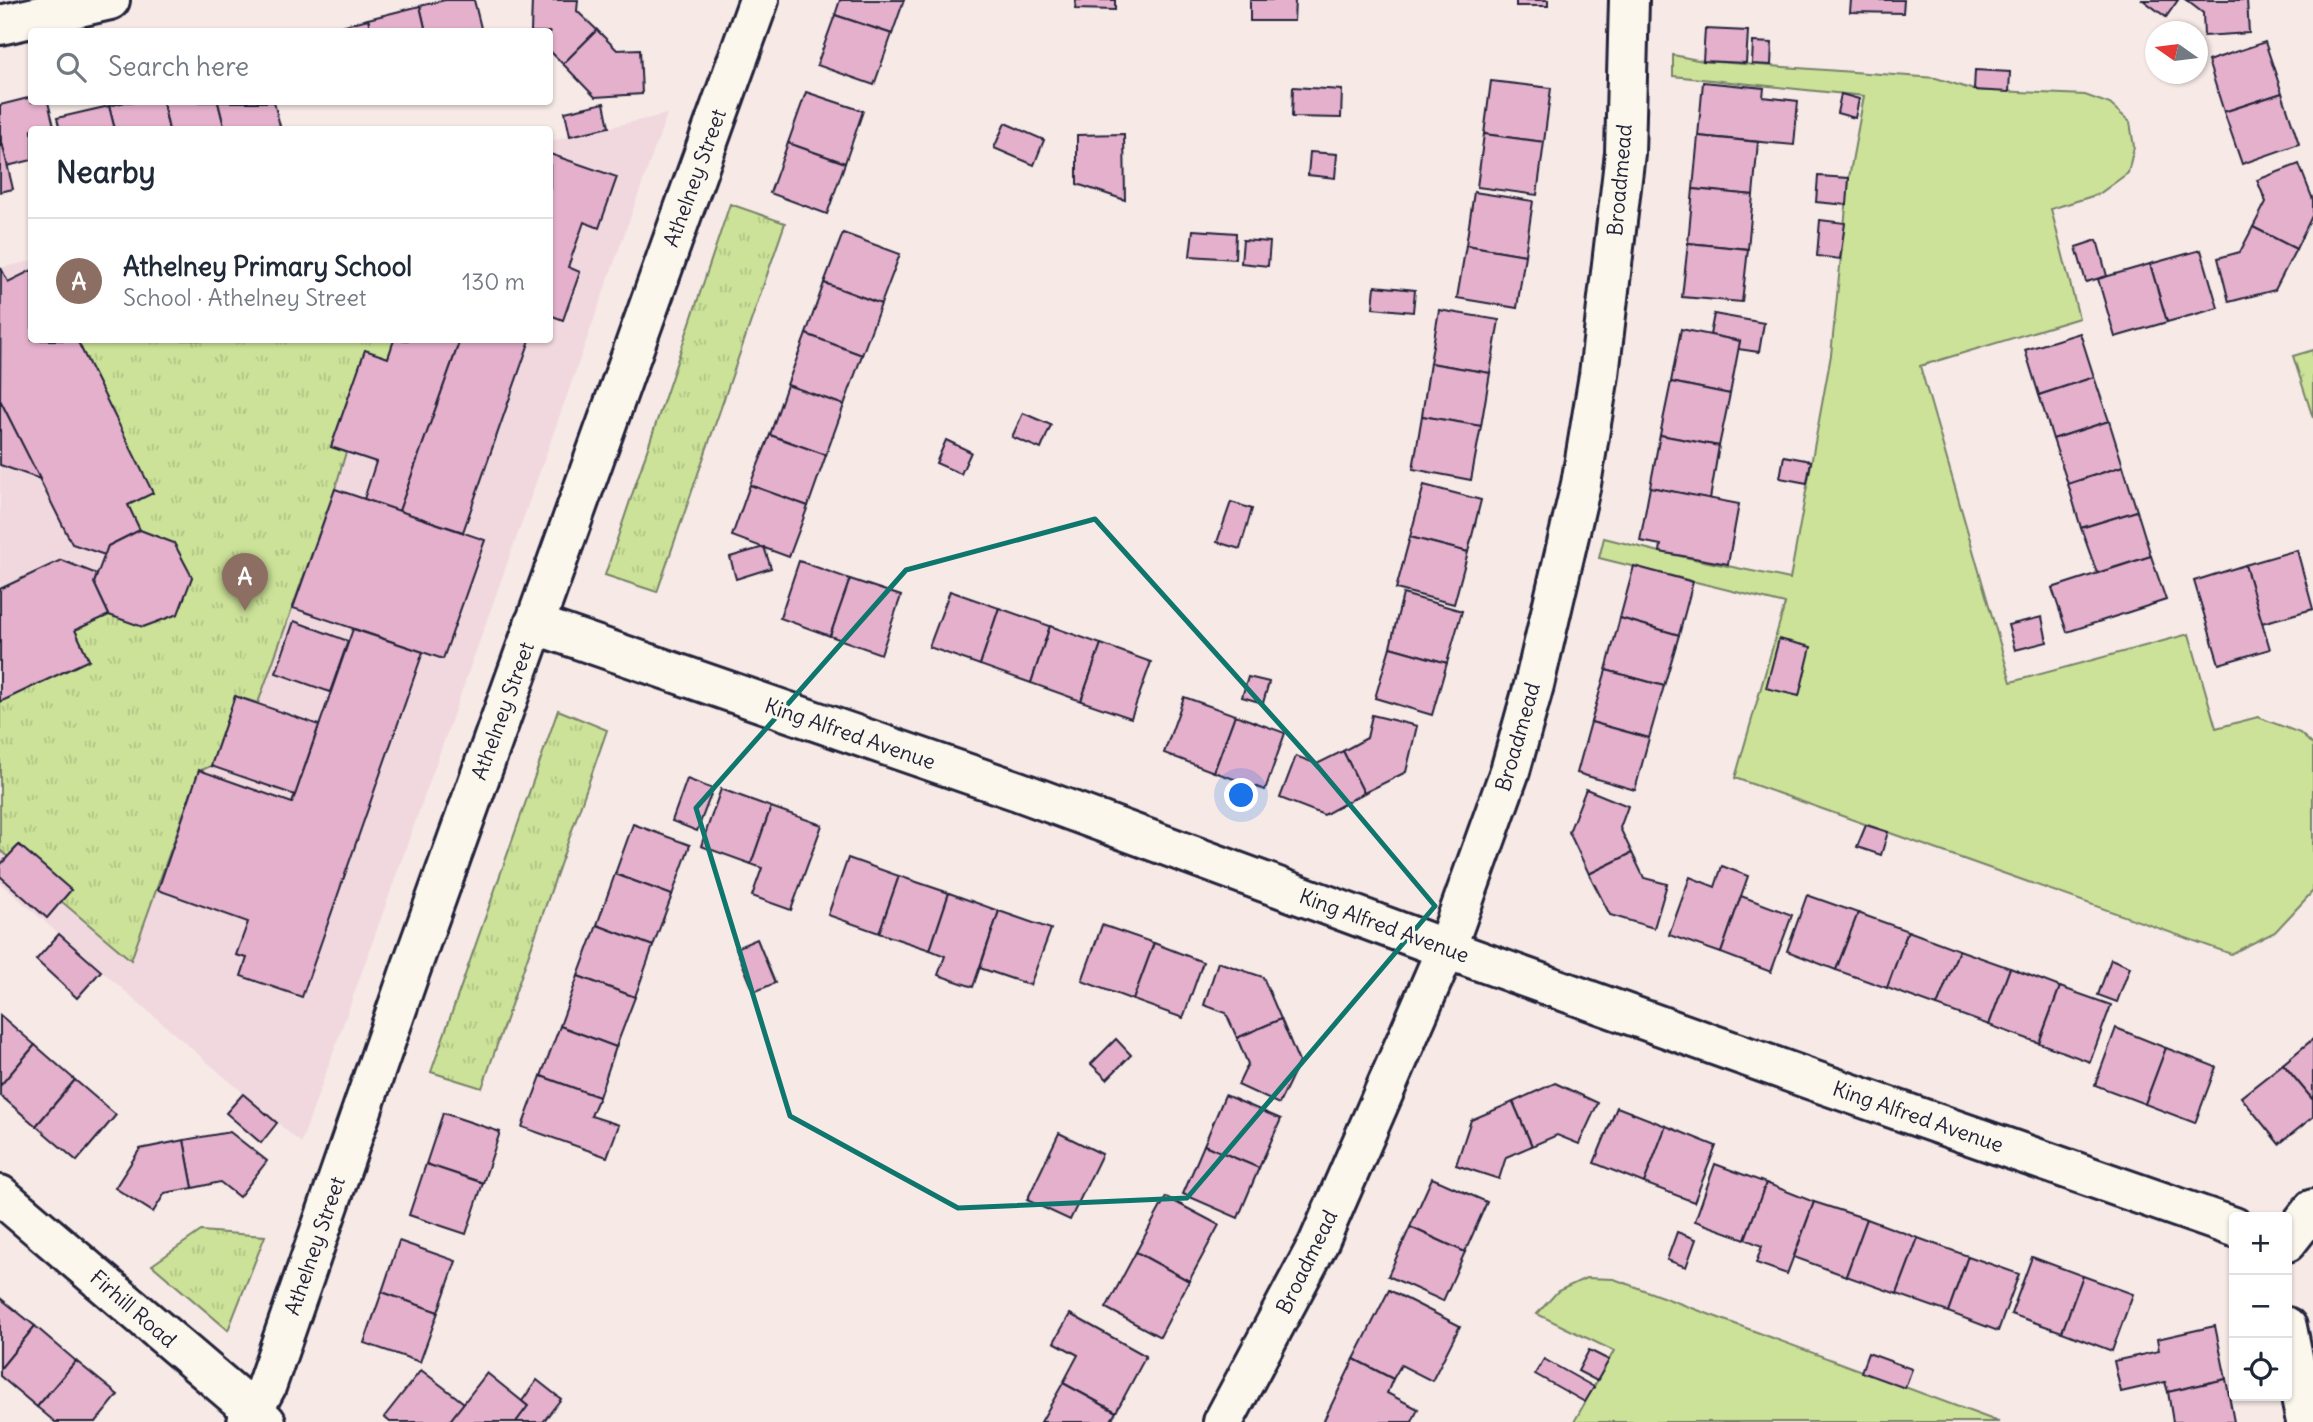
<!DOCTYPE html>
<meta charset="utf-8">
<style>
:root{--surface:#fff;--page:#f6f6f7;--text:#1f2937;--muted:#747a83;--line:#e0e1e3;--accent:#0b8043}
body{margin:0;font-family:Delius,sans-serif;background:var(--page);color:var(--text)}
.controls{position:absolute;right:21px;bottom:21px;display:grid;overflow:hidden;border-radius:7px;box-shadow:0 2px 5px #0004}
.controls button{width:63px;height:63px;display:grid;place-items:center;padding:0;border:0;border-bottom:2px solid var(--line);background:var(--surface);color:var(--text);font:35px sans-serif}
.compass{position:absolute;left:2145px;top:21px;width:63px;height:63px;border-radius:50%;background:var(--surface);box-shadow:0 2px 5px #0004;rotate:284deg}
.you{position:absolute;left:1242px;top:796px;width:24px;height:24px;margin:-18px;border:5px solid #fff;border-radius:50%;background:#1a73e8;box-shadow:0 0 0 10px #1a73e833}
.badge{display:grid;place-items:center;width:46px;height:46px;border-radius:50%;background:var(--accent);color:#fff;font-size:23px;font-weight:700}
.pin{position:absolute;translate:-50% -58px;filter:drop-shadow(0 2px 4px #0008)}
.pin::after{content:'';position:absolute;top:37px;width:24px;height:21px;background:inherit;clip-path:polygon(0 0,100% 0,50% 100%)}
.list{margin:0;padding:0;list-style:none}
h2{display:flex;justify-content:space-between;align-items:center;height:91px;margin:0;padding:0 28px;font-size:30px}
h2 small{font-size:23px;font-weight:400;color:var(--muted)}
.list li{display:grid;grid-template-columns:46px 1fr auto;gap:21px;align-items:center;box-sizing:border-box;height:126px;padding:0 28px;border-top:2px solid var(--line)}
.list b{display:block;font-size:26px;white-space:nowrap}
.list p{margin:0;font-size:23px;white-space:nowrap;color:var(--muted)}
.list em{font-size:23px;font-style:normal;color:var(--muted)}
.icon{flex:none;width:38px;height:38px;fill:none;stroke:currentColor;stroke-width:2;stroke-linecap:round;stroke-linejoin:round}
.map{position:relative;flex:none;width:2313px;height:1422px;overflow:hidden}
.search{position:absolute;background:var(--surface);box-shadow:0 2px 5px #0004;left:28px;top:28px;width:525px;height:77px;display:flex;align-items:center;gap:18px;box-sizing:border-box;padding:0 24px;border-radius:7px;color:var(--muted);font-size:26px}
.panel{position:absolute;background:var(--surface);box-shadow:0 2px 5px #0004;left:28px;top:126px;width:525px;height:217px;border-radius:7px}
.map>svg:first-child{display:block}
.built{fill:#f1d8de}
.grass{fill:url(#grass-tufts);stroke:#77826a;stroke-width:2}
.garden{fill:#cce298;stroke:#77826a;stroke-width:2}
.building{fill:#e4b0cc;stroke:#22223b;stroke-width:2}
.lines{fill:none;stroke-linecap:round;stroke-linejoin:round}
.minor-casing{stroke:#22223b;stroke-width:44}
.minor{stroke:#fbf7ec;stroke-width:38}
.marked{fill:none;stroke:#0f766e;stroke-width:5;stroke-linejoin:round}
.labels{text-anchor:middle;stroke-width:6;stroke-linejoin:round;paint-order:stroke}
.street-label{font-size:21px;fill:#22223b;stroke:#fbf7ec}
</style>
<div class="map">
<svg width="2313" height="1422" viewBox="0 0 2313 1422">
<defs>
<pattern id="grass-tufts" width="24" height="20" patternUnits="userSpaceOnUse" patternTransform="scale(1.75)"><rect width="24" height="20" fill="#cce298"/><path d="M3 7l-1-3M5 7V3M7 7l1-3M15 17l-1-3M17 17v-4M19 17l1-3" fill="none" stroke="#afc284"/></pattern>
</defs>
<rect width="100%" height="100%" fill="#f6e9e6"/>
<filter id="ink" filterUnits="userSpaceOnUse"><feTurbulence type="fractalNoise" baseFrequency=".0143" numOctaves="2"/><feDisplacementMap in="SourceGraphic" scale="14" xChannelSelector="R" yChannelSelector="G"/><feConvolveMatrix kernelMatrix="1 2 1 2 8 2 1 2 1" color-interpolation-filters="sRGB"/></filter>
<g filter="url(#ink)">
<polygon class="built" points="667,114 301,1143 0,883 0,268 31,261 32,340 550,340 550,141"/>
<g class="grass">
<polygon points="730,204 785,223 657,592 605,575"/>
<polygon points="77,340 394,340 388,358 365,351 331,446 346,452 335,489 258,703 235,696 211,766 199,771 131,960 61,901 71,890 19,845 8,857 0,850 0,702 89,660 75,630 109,615 144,627 178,614 192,577 174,543 140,530 128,505 152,493"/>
<polygon points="2313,350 2313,418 2293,356"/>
<polygon points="558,710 607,730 482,1088 431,1072"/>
<polygon points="201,1231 265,1236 228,1330 152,1265"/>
</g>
<g class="garden">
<polygon points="1673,55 1703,61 1936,78 1974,90 2085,95 2110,104 2130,122 2134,147 2128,173 2099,194 2051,209 2079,318 1920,366 2011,682 2189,634 2216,728 2258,717 2300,733 2313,745 2313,891 2275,932 2231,954 1735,778 1785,604 1599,558 1604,538 1660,552 1790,579 1831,355 1849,178 1864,96 1673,76"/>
<polygon points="1586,1278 1614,1279 1999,1422 1574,1422 1614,1351 1537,1314 1558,1291"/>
</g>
<g class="building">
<polygon points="445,0 474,0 482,32 426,32 420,6"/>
<polygon points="532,0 578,0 577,11 597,30 563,64 550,51 550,32 531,32"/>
<polygon points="840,0 904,0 892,34 835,15"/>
<polygon points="1076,0 1115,0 1115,10 1075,9"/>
<polygon points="1250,0 1295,0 1294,21 1250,21"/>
<rect x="1516" y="0" width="32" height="6"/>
<polygon points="1851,0 1904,0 1903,13 1850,12"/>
<polygon points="2143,0 2178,0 2166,17"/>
<polygon points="2186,0 2247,0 2249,33 2204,36 2203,13"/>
<polygon points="420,6 426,32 371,32 368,19"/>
<polygon points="835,15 892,34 874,85 817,65"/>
<polygon points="368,19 371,32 318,32"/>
<polygon points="1705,29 1748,31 1746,63 1703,61"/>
<polygon points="597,30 617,50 640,49 642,94 595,97 563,64"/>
<polygon points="1753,42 1772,43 1771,65 1752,64"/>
<polygon points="2265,42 2282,93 2224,112 2208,61"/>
<polygon points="1975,70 2010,72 2009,92 1974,90"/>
<polygon points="1491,81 1551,88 1544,142 1484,134"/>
<polygon points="1703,82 1764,88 1763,97 1798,101 1794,145 1698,136"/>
<polygon points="1293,87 1342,90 1341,118 1292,117"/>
<polygon points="806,92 863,111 845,163 788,143"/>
<polygon points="2282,93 2299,144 2242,164 2224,112"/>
<polygon points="1841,94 1859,99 1855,118 1837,113"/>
<polygon points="32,97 32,102 48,102 55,130 32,130 32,160 7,166 0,134 0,105"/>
<polygon points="125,102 163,102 169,130 115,130 109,106"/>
<polygon points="163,102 218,102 225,130 169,130"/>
<polygon points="218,102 274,102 280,126 266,130 225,130"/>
<polygon points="604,103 609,127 570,136 565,112"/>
<polygon points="109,106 115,130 60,130 57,118"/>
<polygon points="1005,123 1044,140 1034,165 994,148"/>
<polygon points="0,134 13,189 0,192"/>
<polygon points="1124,134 1125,200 1077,184 1077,135"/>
<polygon points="1484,134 1544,142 1537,195 1477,187"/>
<polygon points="1698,136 1758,142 1753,195 1693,189"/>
<polygon points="788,143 845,163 827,214 770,193"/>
<polygon points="1310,152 1337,154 1335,178 1308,175"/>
<polygon points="550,154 617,177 599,228 584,222 568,267 580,272 563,320 550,315"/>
<polygon points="2299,164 2313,200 2313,214 2296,249 2253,227 2266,202 2257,180"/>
<polygon points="1818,176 1849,178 1847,205 1816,202"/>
<polygon points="1693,189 1753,195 1748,249 1688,243"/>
<polygon points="1474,192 1533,201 1525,255 1466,245"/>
<polygon points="1820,220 1845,223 1840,259 1817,256"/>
<polygon points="2253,227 2296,249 2275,290 2229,302 2218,258 2240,252"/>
<polygon points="1193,230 1236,233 1235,259 1190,256"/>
<polygon points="843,233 900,254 881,304 824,283"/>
<polygon points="1243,240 1270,242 1268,266 1241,263"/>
<polygon points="2097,240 2107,276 2086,282 2076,247"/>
<polygon points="1688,243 1748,249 1742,302 1682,297"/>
<polygon points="1466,245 1525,255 1517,308 1457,298"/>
<polygon points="2201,250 2218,308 2167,322 2150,264"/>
<polygon points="2150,264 2167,322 2115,337 2098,279"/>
<polygon points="1,268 8,282 32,270 32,340 77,340 153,493 128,505 140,530 108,546 105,555 72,544 0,400"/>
<polygon points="824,283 881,304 862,355 806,334"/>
<polygon points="1375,286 1415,290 1413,312 1373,308"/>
<polygon points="1439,310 1499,320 1490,373 1430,363"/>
<polygon points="1714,314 1764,323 1759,352 1738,349 1740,341 1710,335"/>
<polygon points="1681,329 1740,341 1730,394 1671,382"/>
<polygon points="2080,333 2094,377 2039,395 2025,350"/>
<polygon points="806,334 862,355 844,405 787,385"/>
<polygon points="394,340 460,340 399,511 364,499 376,462 331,447 365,350 388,358"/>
<polygon points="460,340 530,340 463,532 399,511"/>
<polygon points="1430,363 1490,373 1481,426 1422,416"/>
<polygon points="2094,377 2109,421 2053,439 2039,395"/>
<polygon points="1671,382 1730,394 1719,446 1660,435"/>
<polygon points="787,385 844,405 826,455 770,435"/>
<polygon points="0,400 40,479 0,465"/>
<polygon points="1023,413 1051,425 1041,449 1012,437"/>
<polygon points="1422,416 1481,426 1471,480 1413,469"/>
<polygon points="2109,421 2123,466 2068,484 2053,439"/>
<polygon points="770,435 826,455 808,506 750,485"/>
<polygon points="1660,435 1719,446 1710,499 1650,487"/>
<polygon points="946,440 971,452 961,474 936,463"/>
<polygon points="1784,456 1811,461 1807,483 1780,478"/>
<polygon points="2123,466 2137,511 2081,528 2068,484"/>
<polygon points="750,485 808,506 789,557 732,536"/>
<polygon points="1424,485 1481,500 1468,552 1410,537"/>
<polygon points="1650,487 1739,504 1728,564 1660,552 1661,545 1640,541"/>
<polygon points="335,489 485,540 443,659 293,608"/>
<polygon points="1231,502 1252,509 1240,549 1217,542"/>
<polygon points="2137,511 2151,556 2097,573 2081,528"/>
<polygon points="140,530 174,543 192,577 178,614 143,627 109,615 94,583 108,546"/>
<polygon points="1410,537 1468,552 1454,604 1396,589"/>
<polygon points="764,547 771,568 736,579 730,557"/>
<polygon points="2297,550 2313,609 2262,623 2245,565"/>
<polygon points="2151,556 2166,600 2067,632 2052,588"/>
<polygon points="61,560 97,574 94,583 109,615 75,630 89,660 0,702 0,589"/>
<polygon points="799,561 850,579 830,636 780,618"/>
<polygon points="2245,565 2270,649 2219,664 2194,581"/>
<polygon points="1634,566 1693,582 1679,635 1620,618"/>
<polygon points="850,579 901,596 881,654 830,636"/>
<polygon points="950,591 999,608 980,665 929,647"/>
<polygon points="1403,594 1462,611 1447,663 1390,647"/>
<polygon points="999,608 1050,626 1031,683 980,665"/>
<polygon points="2042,617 2047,642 2015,650 2008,625"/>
<polygon points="1620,618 1679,635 1664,686 1606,670"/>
<polygon points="294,621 348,641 330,692 276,673"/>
<polygon points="1050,626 1101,644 1081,701 1031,683"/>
<polygon points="353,629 423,652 302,997 241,976 247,958 236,955 248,922 158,890 199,770 292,803"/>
<polygon points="1779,639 1811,647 1799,696 1766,688"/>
<polygon points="1101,644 1151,662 1131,718 1081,701"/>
<polygon points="1390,647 1447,663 1432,715 1375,698"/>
<polygon points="1606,670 1664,686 1649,738 1591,722"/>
<polygon points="1248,677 1269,682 1263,703 1242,697"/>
<polygon points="235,696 319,725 295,795 211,766"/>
<polygon points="1184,697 1235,715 1214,772 1164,753"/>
<polygon points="1235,715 1285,733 1265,790 1214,772"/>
<polygon points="1372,715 1417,726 1406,772 1364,793 1343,751 1367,738"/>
<polygon points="1591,722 1649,738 1635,790 1577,773"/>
<polygon points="1343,751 1364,793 1324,815 1280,798 1296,756 1317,764"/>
<polygon points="687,779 713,789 697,831 672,821"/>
<polygon points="721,789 771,807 751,864 701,846"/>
<polygon points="1586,789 1628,806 1620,828 1632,853 1589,874 1569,832"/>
<polygon points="771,807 822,825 791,910 752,896 762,868 751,864"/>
<polygon points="633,824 690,845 672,895 615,874"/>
<polygon points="1866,825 1888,832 1881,855 1857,847"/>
<polygon points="19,845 71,890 47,918 0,876 0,865"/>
<polygon points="1632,853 1644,878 1667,884 1654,928 1610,915 1589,874"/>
<polygon points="848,858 899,876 879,933 828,915"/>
<polygon points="1722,866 1748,876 1721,953 1669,935 1690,877 1715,887"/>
<polygon points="615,874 672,895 653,946 597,925"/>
<polygon points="899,876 949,893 930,950 879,933"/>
<polygon points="949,893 999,911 973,987 938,975 945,956 930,950"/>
<polygon points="1807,895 1858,913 1836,970 1787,951"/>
<polygon points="1741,896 1792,915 1771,972 1721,953"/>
<polygon points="999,911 1051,929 1030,985 980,968"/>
<polygon points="1858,913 1908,931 1887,988 1836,970"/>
<polygon points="597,925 653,946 635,997 578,976"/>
<polygon points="1102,925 1154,943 1133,1000 1082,981"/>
<polygon points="1908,931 1959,950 1937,1006 1887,988"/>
<polygon points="59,934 101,971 77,998 36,960"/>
<polygon points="757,939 775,983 754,992 736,948"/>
<polygon points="1154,943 1203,962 1183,1018 1133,1000"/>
<polygon points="1959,950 2010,968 1989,1025 1937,1006"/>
<polygon points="2111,959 2130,967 2117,1002 2098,995"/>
<polygon points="1218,962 1263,977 1281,1019 1237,1038 1226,1013 1204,1005"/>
<polygon points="2010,968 2060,987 2039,1043 1989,1025"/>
<polygon points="578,976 635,997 616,1047 560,1026"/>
<polygon points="2060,987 2111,1005 2090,1062 2039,1043"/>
<polygon points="0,1015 35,1045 0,1086"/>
<polygon points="1281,1019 1299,1062 1279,1104 1238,1085 1248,1064 1237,1038"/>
<polygon points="560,1026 616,1047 599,1097 541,1076"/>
<polygon points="2116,1028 2166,1048 2145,1104 2095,1085"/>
<polygon points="1116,1039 1131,1055 1107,1079 1091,1064"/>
<polygon points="2313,1039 2313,1100 2283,1064"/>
<polygon points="35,1045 75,1080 36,1126 0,1095 0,1086"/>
<polygon points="2166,1048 2216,1067 2195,1123 2145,1104"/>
<polygon points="2283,1064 2313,1100 2313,1117 2279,1144 2241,1097"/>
<polygon points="541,1076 599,1097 591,1116 619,1125 607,1157 522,1127"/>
<polygon points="75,1080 116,1115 77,1161 36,1126"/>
<polygon points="1555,1083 1598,1103 1579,1144 1557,1135 1532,1146 1513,1102"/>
<polygon points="243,1094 277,1123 261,1143 226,1113"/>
<polygon points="1225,1095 1281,1119 1259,1168 1204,1145"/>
<polygon points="1513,1102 1532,1146 1506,1157 1499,1179 1456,1165 1471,1120"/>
<polygon points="1617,1107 1666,1126 1644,1183 1594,1163"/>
<polygon points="443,1113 500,1132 483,1183 426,1164"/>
<polygon points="1666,1126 1716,1146 1694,1202 1644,1183"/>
<polygon points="230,1132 267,1161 239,1197 220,1182 193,1188 184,1140"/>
<polygon points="1059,1133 1102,1154 1070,1220 1027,1200"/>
<polygon points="184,1140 193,1188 165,1193 153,1212 115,1188 140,1149"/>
<polygon points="1204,1145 1259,1168 1238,1218 1183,1194"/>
<polygon points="426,1164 483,1183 466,1234 409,1215"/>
<polygon points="1715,1164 1766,1183 1745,1239 1695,1221"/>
<polygon points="1432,1178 1487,1202 1465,1252 1410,1227"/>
<polygon points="1766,1183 1814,1202 1787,1274 1756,1263 1762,1246 1745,1239"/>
<polygon points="1166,1197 1219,1225 1189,1281 1136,1252"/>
<polygon points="1814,1202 1867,1219 1846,1276 1794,1257"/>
<polygon points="1867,1219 1918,1238 1897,1294 1846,1276"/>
<polygon points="1410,1227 1465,1252 1443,1301 1388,1276"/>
<polygon points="1677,1232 1696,1239 1686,1267 1667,1260"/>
<polygon points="1918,1238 1968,1256 1948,1312 1897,1294"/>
<polygon points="399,1241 456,1261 438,1312 382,1292"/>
<polygon points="1136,1252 1189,1281 1160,1337 1106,1308"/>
<polygon points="1968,1256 2019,1274 1998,1331 1948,1312"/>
<polygon points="2032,1257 2083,1276 2062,1332 2011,1314"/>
<polygon points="2083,1276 2133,1294 2112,1351 2062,1332"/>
<polygon points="1389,1290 1460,1326 1432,1381 1401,1365 1393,1379 1354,1359"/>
<polygon points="382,1292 438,1312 420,1362 364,1343"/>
<polygon points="0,1298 35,1326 0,1369"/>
<polygon points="1070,1314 1146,1356 1116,1412 1063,1383 1078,1355 1054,1342"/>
<polygon points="35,1326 76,1361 37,1407 0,1376 0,1369"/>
<polygon points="2215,1326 2226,1379 2168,1392 2165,1382 2121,1392 2114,1361 2159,1351 2157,1339"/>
<polygon points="1589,1350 1609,1360 1597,1381 1578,1371"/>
<polygon points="1868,1353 1912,1369 1905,1388 1861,1372"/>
<polygon points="1354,1359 1393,1379 1387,1393 1418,1409 1412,1422 1323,1422"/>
<polygon points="1544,1359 1594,1387 1585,1402 1535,1374"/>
<polygon points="76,1361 118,1395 96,1422 55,1422 37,1407"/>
<polygon points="421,1370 464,1403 449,1422 390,1422 384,1417"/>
<polygon points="487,1373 528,1406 516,1422 449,1422"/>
<polygon points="2226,1379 2234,1422 2173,1422 2168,1392"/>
<polygon points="537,1380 561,1399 543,1422 516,1422 528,1406 522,1401"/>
<polygon points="1063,1383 1116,1412 1110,1422 1041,1422"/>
</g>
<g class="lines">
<defs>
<g id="minor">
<polyline points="0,25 110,0"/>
<polyline points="534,624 1018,791 1446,949 1812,1080 2234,1227"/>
<polyline points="0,1195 266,1422"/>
<polyline points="2287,1242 2313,1209"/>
<polyline points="2287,1327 2306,1422"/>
<polyline points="247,1422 266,1387 409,974 759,0"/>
<polyline points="1223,1422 1318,1244 1446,949 1510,771 1534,685 1581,484 1599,375 1625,153 1629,0"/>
</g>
</defs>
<use href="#minor" class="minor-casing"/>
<use href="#minor" class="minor"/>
</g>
</g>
<path class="marked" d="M 1095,519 L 1319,768 L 1435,906 L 1187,1198 L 958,1208 L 790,1116 L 696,808 L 906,570 Z"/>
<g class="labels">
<g class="street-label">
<text transform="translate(695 178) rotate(-70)" y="7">Athelney Street</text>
<text transform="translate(1620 180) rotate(-85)" y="7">Broadmead</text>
<text transform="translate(503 711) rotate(-70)" y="7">Athelney Street</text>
<text transform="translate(850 734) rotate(19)" y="7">King Alfred Avenue</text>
<text transform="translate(1518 737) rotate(-74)" y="7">Broadmead</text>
<text transform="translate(1384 926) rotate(20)" y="7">King Alfred Avenue</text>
<text transform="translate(1918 1117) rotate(19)" y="7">King Alfred Avenue</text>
<text transform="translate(315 1246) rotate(-71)" y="7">Athelney Street</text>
<text transform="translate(1307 1262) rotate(-64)" y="7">Broadmead</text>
<text transform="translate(133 1309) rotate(41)" y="7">Firhill Road</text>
</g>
</g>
</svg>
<div class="controls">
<button>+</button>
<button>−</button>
<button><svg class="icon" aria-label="locate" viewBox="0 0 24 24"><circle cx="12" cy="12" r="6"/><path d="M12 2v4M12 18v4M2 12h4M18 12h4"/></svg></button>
</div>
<svg class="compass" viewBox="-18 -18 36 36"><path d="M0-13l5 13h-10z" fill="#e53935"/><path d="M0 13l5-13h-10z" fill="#747a83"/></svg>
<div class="you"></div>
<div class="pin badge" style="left:245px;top:611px;background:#8d6e63">A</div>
<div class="search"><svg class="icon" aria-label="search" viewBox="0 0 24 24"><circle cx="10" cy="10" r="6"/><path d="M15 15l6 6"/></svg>Search here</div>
<section class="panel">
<h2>Nearby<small></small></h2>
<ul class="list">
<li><span class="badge" style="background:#8d6e63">A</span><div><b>Athelney Primary School</b><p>School · Athelney Street</p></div><em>130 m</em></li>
</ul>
</section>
</div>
